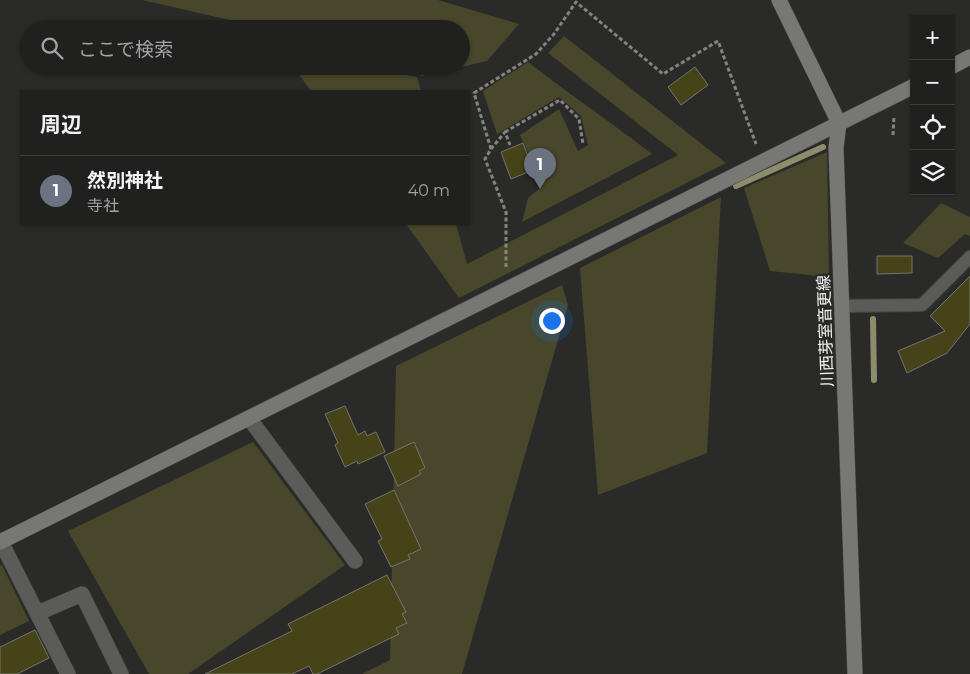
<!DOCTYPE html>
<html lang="ja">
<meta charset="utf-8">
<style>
:root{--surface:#20201e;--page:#282827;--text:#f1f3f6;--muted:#a2a3a4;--line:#3d3e3c;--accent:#b3adf9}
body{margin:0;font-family:Montserrat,"Noto Sans JP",sans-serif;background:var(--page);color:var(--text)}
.controls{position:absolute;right:15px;top:15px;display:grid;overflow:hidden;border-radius:0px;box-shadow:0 1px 4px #0004}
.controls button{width:45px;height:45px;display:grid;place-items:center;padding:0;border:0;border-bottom:1px solid var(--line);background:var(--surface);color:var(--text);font:25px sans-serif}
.you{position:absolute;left:551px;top:320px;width:18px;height:18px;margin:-12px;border:4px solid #fff;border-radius:50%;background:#1a73e8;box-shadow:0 0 0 8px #1a73e833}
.badge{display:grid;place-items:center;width:32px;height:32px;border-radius:50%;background:var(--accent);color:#fff;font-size:16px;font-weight:700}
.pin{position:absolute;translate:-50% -41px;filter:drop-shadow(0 1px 2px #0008)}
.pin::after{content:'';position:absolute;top:26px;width:18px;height:15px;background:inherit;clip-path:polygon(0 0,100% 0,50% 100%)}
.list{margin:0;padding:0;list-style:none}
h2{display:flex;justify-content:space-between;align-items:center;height:65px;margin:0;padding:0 20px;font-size:21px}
h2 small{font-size:16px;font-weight:400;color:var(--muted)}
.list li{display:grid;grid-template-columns:32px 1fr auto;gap:15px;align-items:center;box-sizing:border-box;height:70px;padding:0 20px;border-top:1px solid var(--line)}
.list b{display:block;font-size:19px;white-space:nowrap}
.list p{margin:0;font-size:16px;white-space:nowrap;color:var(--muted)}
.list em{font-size:16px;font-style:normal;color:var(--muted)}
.icon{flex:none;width:28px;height:28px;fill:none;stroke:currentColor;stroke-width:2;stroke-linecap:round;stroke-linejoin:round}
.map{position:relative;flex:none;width:970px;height:674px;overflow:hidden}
.search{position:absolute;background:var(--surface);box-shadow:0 1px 4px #0004;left:20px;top:20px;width:450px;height:55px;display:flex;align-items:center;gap:12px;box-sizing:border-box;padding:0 18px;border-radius:28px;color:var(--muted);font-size:19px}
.panel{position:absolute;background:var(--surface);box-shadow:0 1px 4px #0004;left:20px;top:90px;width:450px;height:135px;border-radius:0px}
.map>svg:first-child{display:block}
.green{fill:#48472b}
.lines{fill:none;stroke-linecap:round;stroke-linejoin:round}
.stream{stroke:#8d8d6d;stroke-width:6}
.building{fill:#454317;stroke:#747471}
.lane-casing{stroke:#464644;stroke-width:14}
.street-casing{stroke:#464644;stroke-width:16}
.secondary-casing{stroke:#464644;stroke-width:16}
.path{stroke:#838381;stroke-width:3;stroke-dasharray:4 2.5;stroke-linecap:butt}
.lane{stroke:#5b5b5a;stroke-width:12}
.street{stroke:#5b5b5a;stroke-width:15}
.secondary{stroke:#777775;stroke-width:15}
.labels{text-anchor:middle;stroke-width:4.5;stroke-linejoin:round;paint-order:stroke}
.street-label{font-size:16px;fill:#f5f5f3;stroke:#2a2a28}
</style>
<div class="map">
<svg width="970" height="674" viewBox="0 0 970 674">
<rect width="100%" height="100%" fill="#2a2a28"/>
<g class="green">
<polygon points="142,0 438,0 519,24 487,61 422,76 390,66 461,66 461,29 269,29"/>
<polygon points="564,36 726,163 459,298 406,224 456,224 467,264 678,155 548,53"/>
<path d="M 528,62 C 569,94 611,122 652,154 L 522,222 L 528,198 L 540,188 L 536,170 L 520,135 L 559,109 L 578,151 L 588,145 L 581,116 L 559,97 L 497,134 L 483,91 Z"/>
<polygon points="293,66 364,66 417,77 421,91 311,91"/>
<polygon points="827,152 829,277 770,271 744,188"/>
<polygon points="721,197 707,453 598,495 580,268"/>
<polygon points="941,203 970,217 970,236 965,234 938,258 903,243"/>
<polygon points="562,285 568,305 462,674 362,674 390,660 396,366"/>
<polygon points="253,442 345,565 188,674 149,674 68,531"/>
<polygon points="2,565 29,621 0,635 0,566"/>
</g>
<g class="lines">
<g class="stream">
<polyline points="736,186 823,147"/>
<polyline points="873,319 874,380"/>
</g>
</g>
<g class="building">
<polygon points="695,67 708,85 681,105 668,87"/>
<polygon points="523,143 533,170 511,179 501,152"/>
<polygon points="877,256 912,256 912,273 877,274"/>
<polygon points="970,276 970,324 947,353 907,373 898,351 945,331 930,316"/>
<polygon points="345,406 358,435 365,431 367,436 376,432 385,452 358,464 357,461 345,467 335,445 338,443 325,414"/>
<polygon points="414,442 425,468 419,471 421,474 398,486 384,456"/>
<polygon points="394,490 421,549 408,555 410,559 391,567 378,541 382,539 365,504"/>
<polygon points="387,575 406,612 402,614 407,623 396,628 399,634 317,674 313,674 309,666 292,674 205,674 292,631 288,624"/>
<polygon points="35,630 49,658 17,674 0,674 0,647"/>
</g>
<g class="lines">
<defs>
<polyline id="lane" points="842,306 922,305 970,257"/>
<g id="street">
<polyline points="249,418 355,561"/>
<polyline points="1,542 68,674"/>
<polyline points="38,613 82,594 121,674"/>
</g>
<g id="secondary">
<polyline points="779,0 839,123 836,148 855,674"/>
<polyline points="951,67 970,57"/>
<polyline points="0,542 914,86"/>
</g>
</defs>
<use href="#lane" class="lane-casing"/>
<use href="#street" class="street-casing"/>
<use href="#secondary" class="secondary-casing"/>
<g class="path">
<polyline points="505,132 560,100 579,119 583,144"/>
<polyline points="893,135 894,116"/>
<polyline points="491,149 474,93 536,54 554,34 576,2 663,74 718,41 756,144"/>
<polyline points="506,267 506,212 485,159 491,149 505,132 510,145"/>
</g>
<use href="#lane" class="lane"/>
<use href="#street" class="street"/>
<use href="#secondary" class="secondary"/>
</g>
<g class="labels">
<g class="street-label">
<text transform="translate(825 331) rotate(-92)" y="6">川西芽室音更線</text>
</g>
</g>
</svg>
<div class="controls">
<button>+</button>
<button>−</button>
<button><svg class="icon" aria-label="locate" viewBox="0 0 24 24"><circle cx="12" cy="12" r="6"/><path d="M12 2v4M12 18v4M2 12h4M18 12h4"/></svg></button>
<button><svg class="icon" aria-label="layers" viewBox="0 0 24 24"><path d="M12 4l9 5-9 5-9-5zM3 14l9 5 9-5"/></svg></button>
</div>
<div class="you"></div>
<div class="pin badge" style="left:540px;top:189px;background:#6b7280">1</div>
<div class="search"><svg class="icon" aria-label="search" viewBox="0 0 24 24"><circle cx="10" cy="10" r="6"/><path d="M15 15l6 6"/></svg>ここで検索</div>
<section class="panel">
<h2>周辺<small></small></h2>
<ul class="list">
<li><span class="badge" style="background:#6b7280">1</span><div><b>然別神社</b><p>寺社</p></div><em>40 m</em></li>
</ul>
</section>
</div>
